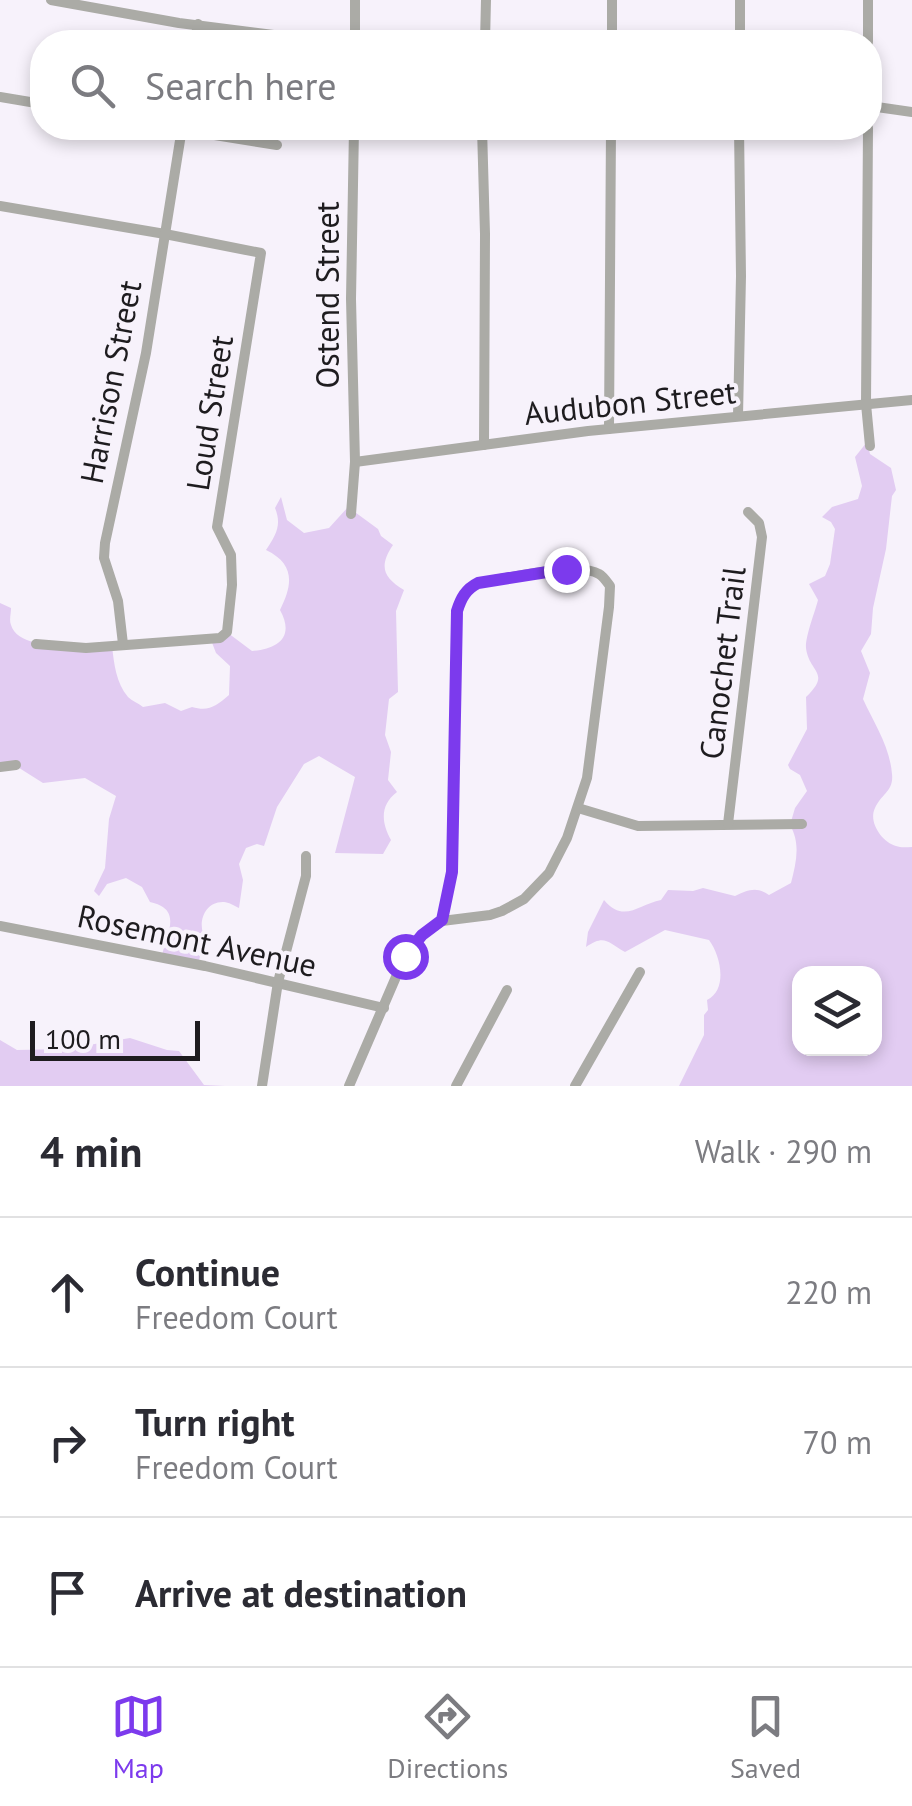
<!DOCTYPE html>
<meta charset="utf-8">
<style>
:root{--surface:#fff;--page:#f2f2f3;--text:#2b2b33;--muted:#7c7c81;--line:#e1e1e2;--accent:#7c3aed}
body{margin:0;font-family:"PT Sans",sans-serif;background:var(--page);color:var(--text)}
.controls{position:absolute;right:30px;bottom:30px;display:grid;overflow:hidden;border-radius:20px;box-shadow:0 5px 15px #0003}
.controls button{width:90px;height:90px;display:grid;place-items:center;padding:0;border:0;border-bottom:2px solid var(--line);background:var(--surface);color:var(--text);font:50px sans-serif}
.scale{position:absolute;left:30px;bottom:25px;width:170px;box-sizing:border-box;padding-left:10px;border:5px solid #1e1c1f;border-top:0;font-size:28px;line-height:35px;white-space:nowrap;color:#1e1c1f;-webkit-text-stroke:8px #f7f2fb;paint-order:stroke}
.stop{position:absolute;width:30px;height:30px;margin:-22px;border:8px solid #7c3aed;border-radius:50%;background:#fff}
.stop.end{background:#7c3aed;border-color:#fff;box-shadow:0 2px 10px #0008}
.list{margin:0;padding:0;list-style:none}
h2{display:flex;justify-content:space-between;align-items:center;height:130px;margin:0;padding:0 40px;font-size:42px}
h2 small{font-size:32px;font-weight:400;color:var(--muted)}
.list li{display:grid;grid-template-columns:65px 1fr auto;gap:30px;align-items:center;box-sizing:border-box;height:150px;padding:0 40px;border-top:2px solid var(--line)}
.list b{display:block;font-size:38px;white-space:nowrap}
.list p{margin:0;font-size:32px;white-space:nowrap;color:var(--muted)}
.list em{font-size:32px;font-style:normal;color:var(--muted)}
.icon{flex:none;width:55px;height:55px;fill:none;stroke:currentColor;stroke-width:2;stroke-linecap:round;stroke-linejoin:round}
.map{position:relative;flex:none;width:912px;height:1086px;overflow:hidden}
.search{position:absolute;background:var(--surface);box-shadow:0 5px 15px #0003;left:30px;right:30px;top:30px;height:110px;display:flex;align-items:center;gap:25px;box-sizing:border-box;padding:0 35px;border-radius:40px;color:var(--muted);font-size:38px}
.sheet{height:580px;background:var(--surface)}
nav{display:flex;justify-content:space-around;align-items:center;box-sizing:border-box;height:140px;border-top:2px solid var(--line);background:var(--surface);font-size:28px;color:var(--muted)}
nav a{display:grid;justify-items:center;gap:5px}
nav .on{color:var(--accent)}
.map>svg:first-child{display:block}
.green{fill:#e2ccf2;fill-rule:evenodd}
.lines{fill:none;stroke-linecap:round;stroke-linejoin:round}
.street{stroke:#ababa6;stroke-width:10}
.route{stroke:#7c3aed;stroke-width:12}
.labels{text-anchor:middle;stroke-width:8;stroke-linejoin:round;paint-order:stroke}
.street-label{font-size:32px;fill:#1e1c1f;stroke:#f7f2fb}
</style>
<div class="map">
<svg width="912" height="1086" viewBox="0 0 912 1086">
<rect width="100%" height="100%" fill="#f7f2fb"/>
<g class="green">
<path d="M 867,442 L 870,454 L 891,468 L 896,490 L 892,496 L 886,549 L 873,608 L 871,634 L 861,651 L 870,673 L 863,699 C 874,723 890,747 892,774 C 894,791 881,794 875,808 C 868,822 882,842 896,846 C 901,848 907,847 912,847 L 912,1086 L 679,1086 L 704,1035 L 704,1015 L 708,1010 L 707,1000 C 728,990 721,956 709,940 L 665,930 L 625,952 C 607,942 605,934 586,947 L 588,932 L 604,900 C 624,924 639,904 661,900 L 668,890 L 693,891 L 703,888 L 735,896 C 748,890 756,886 769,895 L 791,883 C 796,863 801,844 790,825 L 795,808 L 807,791 L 800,775 L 790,769 L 788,765 L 807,729 L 806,697 C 832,672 809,673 806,648 C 805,637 815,612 818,600 L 809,584 L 825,576 L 830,564 L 835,529 L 831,522 L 822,517 L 832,507 L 858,499 L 862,486 L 855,457 ZM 800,974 L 874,974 L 874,1048 L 800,1048 Z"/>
<path d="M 281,497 L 287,520 L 304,533 L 329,528 L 348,507 L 378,529 L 381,536 L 393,545 C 378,567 384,578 404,590 L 396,611 L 398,692 L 389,699 L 385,735 L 391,752 L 388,780 L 397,792 C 380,805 381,822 391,840 L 383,854 L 335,853 L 355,777 L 319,756 L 304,764 L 277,807 L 264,846 L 257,844 L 246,848 L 239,864 L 243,880 L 239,908 C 235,906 228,902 224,902 C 204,901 197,924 205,938 L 198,964 L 162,955 C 168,931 182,909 150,902 L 142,887 L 126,878 L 107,884 L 99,896 L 94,891 L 105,868 L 109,819 L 116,796 L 85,778 L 43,783 L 16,766 L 0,767 L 0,603 L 11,608 C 11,614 9,620 11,625 C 19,653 89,645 112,646 C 114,663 116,683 128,697 C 132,701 138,703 143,707 L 165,703 L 181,711 L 192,707 C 209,712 216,706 229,695 L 230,666 L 216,653 L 211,640 L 228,633 L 252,651 C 278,649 295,637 280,610 C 293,584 295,564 266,550 C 276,535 282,525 275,508 Z"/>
<polygon points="130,1038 167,1050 179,1051 204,1085 225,1086 0,1086 0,1040 17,1050 65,1049"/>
</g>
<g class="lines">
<g class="street">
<polyline points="51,0 179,23 330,42"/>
<polyline points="355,0 355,42"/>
<polyline points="195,42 198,24"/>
<polyline points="485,42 486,0"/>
<polyline points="612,42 612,0"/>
<polyline points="740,42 740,0"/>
<polyline points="868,42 868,0"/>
<polyline points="0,97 42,104"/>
<polyline points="870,106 912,112"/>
<polyline points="171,128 277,145"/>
<polyline points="482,128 485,234 484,445"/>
<polyline points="868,128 866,404 870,446"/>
<polyline points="0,206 165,234 261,253 217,527 231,555 232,585 227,632 220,638 86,648 36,644"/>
<polyline points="738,416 741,276 739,128"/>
<polyline points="609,429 611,128"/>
<polyline points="355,462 588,431 912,400"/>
<polyline points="351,514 355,462 351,299 354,128"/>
<polyline points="123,644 118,601 104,558 105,543 146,353 182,128"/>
<polyline points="0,767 16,765"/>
<polyline points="578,808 638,826 802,824"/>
<polyline points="728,824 762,537 759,523 748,512"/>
<polyline points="0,926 205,966 384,1008"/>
<polyline points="262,1086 278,982 306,876 306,856"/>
<path d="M 349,1086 L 405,956 L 422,935 L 442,921 L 490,915 L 502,911 L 524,899 L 549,873 L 567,838 L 587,778 L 609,607 L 610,586 C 607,582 603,576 599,574 C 578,561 504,579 478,583 C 466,589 461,598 457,611 L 452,872 L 442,921"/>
<polyline points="456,1086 507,990"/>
<polyline points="575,1086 640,972"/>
</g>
</g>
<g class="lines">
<path class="route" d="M 405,956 L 422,935 L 442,920 L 452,872 L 457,611 C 461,598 466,589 478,583 L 566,569"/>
</g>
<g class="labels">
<g class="street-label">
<text transform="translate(328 295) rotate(-90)" y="11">Ostend Street</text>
<text transform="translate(111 382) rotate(-79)" y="11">Harrison Street</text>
<text transform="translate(630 403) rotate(-6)" y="11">Audubon Street</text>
<text transform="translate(210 413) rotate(-81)" y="11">Loud Street</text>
<text transform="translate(723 663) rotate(-83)" y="11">Canochet Trail</text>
<text transform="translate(197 941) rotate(12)" y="11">Rosemont Avenue</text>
</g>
</g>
</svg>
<div class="controls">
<button><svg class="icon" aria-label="layers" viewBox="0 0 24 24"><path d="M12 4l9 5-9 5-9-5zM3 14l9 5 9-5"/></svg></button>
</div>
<div class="scale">100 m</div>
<div class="stop" style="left:405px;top:956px"></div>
<div class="stop end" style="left:566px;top:569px"></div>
<div class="search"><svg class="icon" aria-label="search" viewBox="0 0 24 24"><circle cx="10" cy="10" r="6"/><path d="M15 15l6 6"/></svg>Search here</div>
</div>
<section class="sheet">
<h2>4 min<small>Walk · 290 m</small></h2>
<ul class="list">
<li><svg class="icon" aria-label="ahead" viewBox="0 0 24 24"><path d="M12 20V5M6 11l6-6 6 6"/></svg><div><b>Continue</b><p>Freedom Court</p></div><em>220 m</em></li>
<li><svg class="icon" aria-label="right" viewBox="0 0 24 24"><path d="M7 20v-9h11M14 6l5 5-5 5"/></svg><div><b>Turn right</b><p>Freedom Court</p></div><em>70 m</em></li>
<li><svg class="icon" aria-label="arrive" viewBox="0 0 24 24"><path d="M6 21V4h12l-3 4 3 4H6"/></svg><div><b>Arrive at destination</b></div></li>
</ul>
</section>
<nav>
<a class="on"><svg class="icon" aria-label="map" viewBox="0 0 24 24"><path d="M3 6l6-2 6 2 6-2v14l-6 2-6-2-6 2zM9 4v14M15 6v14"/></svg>Map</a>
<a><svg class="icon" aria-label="directions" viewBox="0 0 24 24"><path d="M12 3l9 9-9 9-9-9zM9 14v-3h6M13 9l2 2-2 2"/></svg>Directions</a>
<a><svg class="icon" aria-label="saved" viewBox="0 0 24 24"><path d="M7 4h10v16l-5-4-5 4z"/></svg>Saved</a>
</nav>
